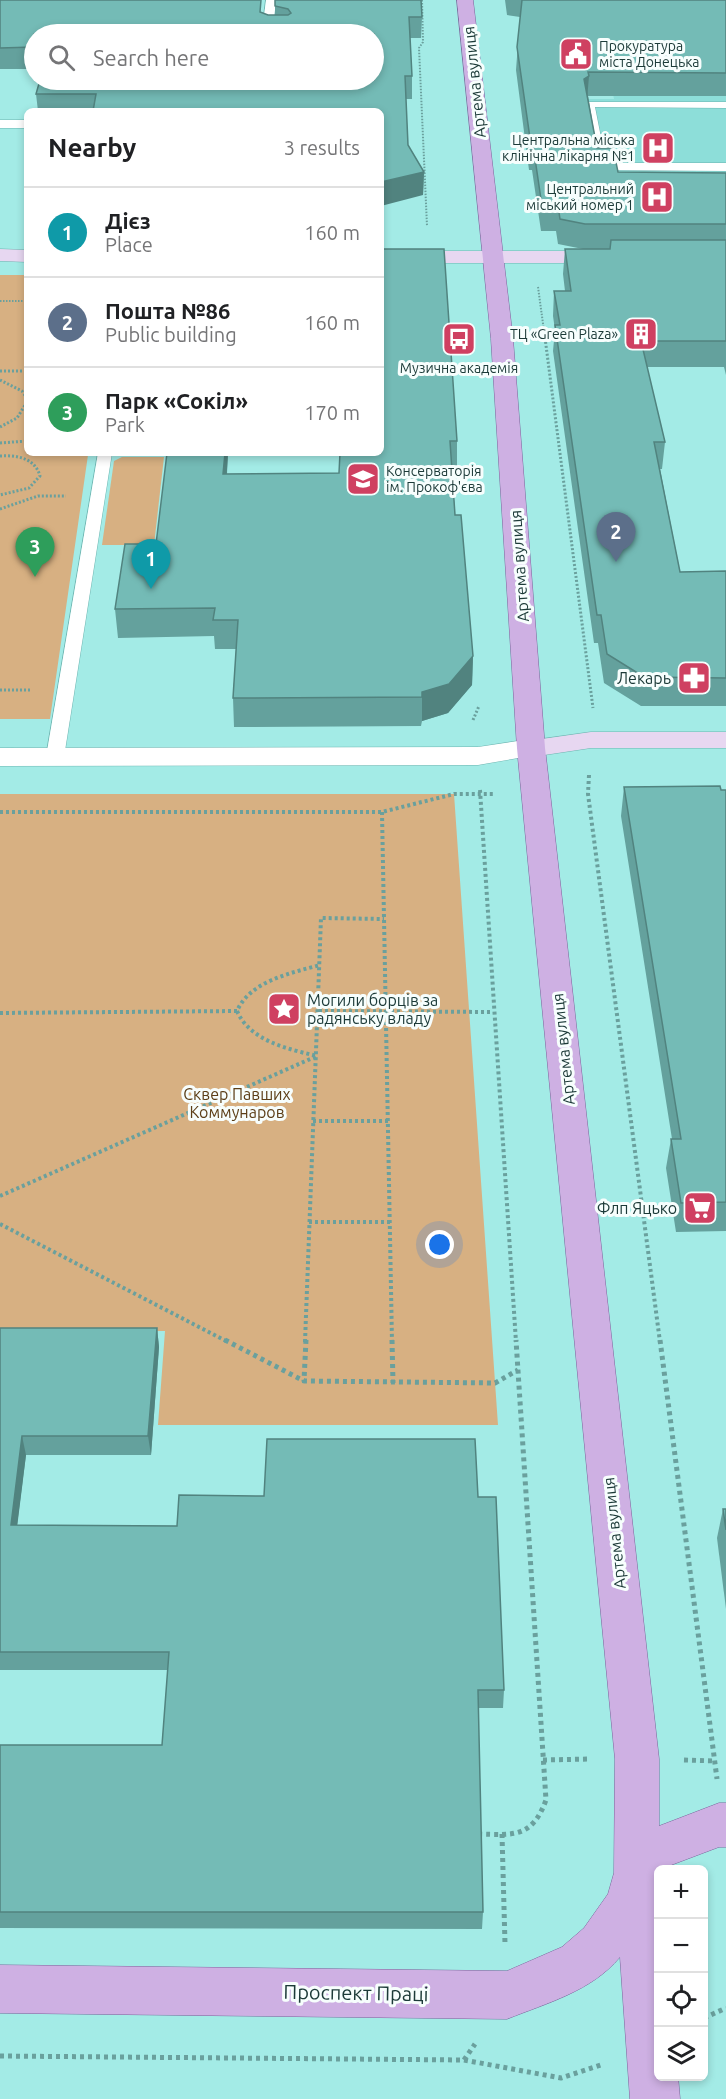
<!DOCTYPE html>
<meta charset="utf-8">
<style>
:root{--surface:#fff;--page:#f2f2f2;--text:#202124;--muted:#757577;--line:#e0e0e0;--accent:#d93025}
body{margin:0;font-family:Ubuntu,sans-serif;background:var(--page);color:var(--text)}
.controls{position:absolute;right:18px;bottom:18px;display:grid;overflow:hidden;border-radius:9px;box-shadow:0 3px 9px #0003}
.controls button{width:54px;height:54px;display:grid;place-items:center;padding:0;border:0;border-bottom:2px solid var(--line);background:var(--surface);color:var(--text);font:30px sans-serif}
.you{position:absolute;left:440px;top:1245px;width:21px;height:21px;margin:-15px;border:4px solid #fff;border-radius:50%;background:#1a73e8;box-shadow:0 0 0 9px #1a73e833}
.badge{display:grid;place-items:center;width:39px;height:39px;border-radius:50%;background:var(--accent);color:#fff;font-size:20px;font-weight:700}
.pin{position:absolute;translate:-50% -50px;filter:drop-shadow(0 2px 3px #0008)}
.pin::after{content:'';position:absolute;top:32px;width:21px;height:18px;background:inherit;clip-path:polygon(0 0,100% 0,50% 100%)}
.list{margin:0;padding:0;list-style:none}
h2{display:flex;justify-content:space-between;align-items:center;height:78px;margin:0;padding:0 24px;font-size:26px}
h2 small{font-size:20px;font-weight:400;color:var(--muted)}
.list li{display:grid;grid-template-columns:39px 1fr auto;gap:18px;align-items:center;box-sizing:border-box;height:90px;padding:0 24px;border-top:2px solid var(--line)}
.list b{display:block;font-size:22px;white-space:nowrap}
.list p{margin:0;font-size:20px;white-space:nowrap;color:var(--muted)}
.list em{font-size:20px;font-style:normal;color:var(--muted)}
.icon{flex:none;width:33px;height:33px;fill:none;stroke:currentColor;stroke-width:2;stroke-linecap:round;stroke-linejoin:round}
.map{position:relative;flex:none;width:726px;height:2099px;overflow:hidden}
.search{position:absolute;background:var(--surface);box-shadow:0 3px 9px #0003;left:24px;top:24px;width:360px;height:66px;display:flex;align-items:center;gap:15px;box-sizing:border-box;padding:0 21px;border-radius:33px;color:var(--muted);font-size:22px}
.panel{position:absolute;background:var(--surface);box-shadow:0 3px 9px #0003;left:24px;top:108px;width:360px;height:348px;border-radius:9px}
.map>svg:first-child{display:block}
.built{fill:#8dded9}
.green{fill:#d7b082}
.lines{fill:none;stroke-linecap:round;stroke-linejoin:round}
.lane-casing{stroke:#6db4b0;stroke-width:1}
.street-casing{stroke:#6db4b0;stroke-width:1}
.secondary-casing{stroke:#6db4b0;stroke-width:1}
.primary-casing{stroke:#7b649b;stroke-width:1}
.path-far3{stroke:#6aa09d;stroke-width:2;stroke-dasharray:1.5 1.5;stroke-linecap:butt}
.path-far2{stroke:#6aa09d;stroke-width:3;stroke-dasharray:2 2;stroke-linecap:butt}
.path-far1{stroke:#6aa09d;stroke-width:4;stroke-dasharray:3 3;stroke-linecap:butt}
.path{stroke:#6aa09d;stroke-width:5;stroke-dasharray:4 4;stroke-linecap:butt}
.lane{fill:#fff;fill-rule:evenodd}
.street{fill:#fff;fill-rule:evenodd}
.secondary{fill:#e7d7f1;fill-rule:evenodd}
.primary{fill:#ceb0e3;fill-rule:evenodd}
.wall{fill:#64a19d}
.shaded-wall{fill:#51837f}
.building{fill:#74bbb6;stroke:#51837f;stroke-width:1.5}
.labels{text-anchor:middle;stroke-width:6;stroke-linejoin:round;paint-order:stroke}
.far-poi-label{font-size:14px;fill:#1c3a38;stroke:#f7fefd;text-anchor:end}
.street-label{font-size:16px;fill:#1c3a38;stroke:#f7fefd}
.poi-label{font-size:16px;fill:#1c3a38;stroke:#f7fefd;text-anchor:end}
.park-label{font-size:16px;fill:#5c3e17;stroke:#f7fefd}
.near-street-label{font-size:20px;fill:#1c3a38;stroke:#f7fefd}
</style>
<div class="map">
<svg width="726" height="2099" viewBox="0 0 726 2099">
<rect width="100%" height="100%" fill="#a3ebe6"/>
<polygon class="built" points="609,74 726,82 726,197 599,197 583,99 614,99"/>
<g class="green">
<polygon points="0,275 27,275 27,453 88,455 50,719 0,719"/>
<polygon points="122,457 164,457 154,545 102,545 114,461"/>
<polygon points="0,794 454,794 498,1425 158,1425 165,1331 0,1332"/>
</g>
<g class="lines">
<defs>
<g id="lane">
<polygon points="266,0 276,0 273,29 288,32 289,34 269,34 262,31"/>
<polygon points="585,102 726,102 726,108 595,107 606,163 726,163 726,171 597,170"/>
<rect x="0" y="120" width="27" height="8"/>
<polygon points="98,453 112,453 64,757 55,762 46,757"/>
</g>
<polygon id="street" points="531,739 541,742 545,748 541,754 478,765 0,766 0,748 478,747"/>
<g id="secondary">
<polygon points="0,249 27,250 27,262 0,261"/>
<polygon points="381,251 610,251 617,253 620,257 617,261 610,263 381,263"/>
<polygon points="591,732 726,732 726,748 591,748 531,757 521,754 517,748 521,742"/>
</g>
<path id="primary" d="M 457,0 L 473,0 L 513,339 L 545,748 L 659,1759 L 659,1826 L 719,1803 L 726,1803 L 726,1847 L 719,1847 L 658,1870 L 658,2076 L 678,2076 L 680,2099 L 630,2099 L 620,1957 C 592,1991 547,2003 507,2019 L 0,2013 L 0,1965 L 507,1971 L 562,1947 L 584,1928 L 608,1894 L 614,1873 L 615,1759 L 517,748 L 491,339 Z"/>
</defs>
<use href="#lane" class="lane-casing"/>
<use href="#street" class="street-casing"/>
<use href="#secondary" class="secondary-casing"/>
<use href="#primary" class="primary-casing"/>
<g class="path-far3">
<polyline points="422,0 423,42 419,48 427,226"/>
<polyline points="538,287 544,331"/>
<polyline points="0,301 27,301"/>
</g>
<g class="path-far2">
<polyline points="544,330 593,708"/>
<polyline points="0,371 27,371"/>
<polyline points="0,380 22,391 27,398"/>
<polyline points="0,427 17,418 27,402"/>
<polyline points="0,443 27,441"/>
<path d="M 0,456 C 17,455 35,458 40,476 L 29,488 L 0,495"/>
<polyline points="0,509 38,496 66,496"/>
<polyline points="0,690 32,690"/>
<polyline points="473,720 479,706"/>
</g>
<g class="path-far1">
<polyline points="589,775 588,794 660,1342"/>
<polyline points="480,790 516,1342"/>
<polyline points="0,812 382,812 454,794 495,794"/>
<polyline points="382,812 392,1342"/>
<path d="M 237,1011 C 250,1041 288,1049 317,1056"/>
<polyline points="319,1011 493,1012"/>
<path d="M 0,1013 L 237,1011 C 250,981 291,973 320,965"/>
<polyline points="313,1121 388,1121"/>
<polyline points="0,1196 317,1056"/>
<polyline points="309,1222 390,1222"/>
<polyline points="0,1224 228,1342"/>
<polyline points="305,1342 321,918 384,919"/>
</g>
<g class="path">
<polyline points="225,1340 304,1381"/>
<polyline points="306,1340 304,1381 495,1383 518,1370"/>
<polyline points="392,1340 393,1383"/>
<polyline points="660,1340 717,1779"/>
<polyline points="543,1760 590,1759"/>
<polyline points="684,1760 716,1761"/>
<path d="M 478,1834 C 514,1835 532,1838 546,1800 L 516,1340"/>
<polyline points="502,1834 505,1944"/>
<polyline points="704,2018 726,2008"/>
<polyline points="0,2056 464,2060 561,2078 601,2065"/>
<polyline points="464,2060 475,2044"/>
</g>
<use href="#lane" class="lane"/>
<use href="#street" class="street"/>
<use href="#secondary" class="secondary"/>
<use href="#primary" class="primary"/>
</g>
<g class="wall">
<polygon points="0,0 261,12 268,15 275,15 275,6 422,17 421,38 410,38 412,76 412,99 406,99 408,145 424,172 423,195 381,111 38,111 36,94 374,80 34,34 34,69 0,69"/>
<polygon points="505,0 726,0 726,96 588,96 597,148 618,172 726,173 726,375 724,367 647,367 665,442 662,469 660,469 680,572 726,571 726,706 641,706 604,683 598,643 594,643 553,351 555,330 553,316 554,291 565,291 563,274 565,249 583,249 558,244 556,231 541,231 532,170 529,170 516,70 520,17 507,15"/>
<polygon points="381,249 457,441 457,468 452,469 455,515 473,656 472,685 448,713 422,721 421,726 234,727 233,698 236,649 215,649 214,636 118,638 115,609 156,544 228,453 227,474 339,473 381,453"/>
<polygon points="624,787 726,790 726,1231 676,1232 666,1168 671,1139 672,1139 621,816"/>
<polygon points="0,1328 157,1328 159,1347 151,1455 26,1455 17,1525 177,1526 478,1497 504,1690 503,1708 478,1708 483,1912 482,1929 0,1928 0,1745 162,1745 168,1670 0,1670"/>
<polygon points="723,1509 726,1509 726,1609 717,1538"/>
</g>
<g class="shaded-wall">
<polygon points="589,76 587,100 584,79"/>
<polygon points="424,172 423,195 381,206 381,182"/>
<polygon points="225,453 228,453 225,501 223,474"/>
<polygon points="473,656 472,685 448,713 422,721 422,692"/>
<polygon points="157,1328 159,1347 151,1455 148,1436"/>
<polygon points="22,1436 26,1455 15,1544 11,1525"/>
</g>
<g class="building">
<polygon points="0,0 261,0 260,12 268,15 288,15 291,13 288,9 275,6 275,0 421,0 422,17 409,17 412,76 405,76 408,145 424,172 381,182 381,111 93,111 96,94 36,94 40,80 374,80 374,34 34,34 34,47 0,48"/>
<polygon points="522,0 726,0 726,73 588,72 589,76 584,79 597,148 613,148 618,172 726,173 726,224 585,224 560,219 558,206 542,206 533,145 531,145 517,47"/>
<polygon points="611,240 726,240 726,341 641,341 665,442 654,442 680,572 726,571 726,678 644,677 607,654 601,615 597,615 555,325 560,325 554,291 571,291 565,249 610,249"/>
<polygon points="381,249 444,249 457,441 450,441 455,515 461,515 473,656 449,684 422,692 422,697 233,698 238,620 213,620 215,608 115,609 125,544 156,544 167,453 225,453 223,474 339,473 340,453 381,453"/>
<polygon points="720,786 721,790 726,790 726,1202 681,1203 671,1139 681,1139 624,787"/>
<polygon points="0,1328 157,1328 148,1436 22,1436 11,1525 177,1526 179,1495 264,1496 267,1439 475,1439 478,1497 496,1497 504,1690 478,1690 483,1912 0,1912 0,1745 162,1745 169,1652 0,1652"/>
<polygon points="723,1509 726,1509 726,1530"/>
</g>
<defs>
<symbol id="civic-square" viewBox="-11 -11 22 22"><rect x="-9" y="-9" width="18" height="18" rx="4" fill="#cf4061" stroke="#f7fefd"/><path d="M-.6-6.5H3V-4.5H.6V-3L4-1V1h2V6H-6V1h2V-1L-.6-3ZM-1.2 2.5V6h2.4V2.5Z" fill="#fff"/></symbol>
<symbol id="hospital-square" viewBox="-11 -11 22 22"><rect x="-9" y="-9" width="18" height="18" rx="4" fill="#cf4061" stroke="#f7fefd"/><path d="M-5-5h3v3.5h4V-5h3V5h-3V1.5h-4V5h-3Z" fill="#fff"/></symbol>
<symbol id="building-square" viewBox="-11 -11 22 22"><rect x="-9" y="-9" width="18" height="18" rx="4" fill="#cf4061" stroke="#f7fefd"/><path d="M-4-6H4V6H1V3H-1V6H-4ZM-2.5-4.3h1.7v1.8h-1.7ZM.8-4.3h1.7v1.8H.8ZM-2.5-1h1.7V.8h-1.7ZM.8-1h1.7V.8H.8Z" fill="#fff"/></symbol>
<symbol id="bus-square" viewBox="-11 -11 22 22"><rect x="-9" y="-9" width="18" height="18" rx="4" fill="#cf4061" stroke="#f7fefd"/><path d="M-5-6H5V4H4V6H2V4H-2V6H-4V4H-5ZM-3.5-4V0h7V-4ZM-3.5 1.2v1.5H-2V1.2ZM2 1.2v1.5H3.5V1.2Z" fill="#fff"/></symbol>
<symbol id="university-square" viewBox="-11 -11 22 22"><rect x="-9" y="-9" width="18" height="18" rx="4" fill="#cf4061" stroke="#f7fefd"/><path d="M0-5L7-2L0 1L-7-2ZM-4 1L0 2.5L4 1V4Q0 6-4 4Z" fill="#fff"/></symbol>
<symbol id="pharmacy-square" viewBox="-11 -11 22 22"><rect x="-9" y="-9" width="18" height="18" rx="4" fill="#cf4061" stroke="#f7fefd"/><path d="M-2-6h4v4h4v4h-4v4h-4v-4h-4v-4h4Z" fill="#fff"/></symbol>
<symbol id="sight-square" viewBox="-11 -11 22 22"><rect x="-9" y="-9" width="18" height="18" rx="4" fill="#cf4061" stroke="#f7fefd"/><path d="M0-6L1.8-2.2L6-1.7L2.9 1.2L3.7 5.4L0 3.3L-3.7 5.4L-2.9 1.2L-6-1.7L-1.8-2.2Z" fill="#fff"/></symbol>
<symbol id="supermarket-square" viewBox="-11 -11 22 22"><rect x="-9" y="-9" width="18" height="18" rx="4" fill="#cf4061" stroke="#f7fefd"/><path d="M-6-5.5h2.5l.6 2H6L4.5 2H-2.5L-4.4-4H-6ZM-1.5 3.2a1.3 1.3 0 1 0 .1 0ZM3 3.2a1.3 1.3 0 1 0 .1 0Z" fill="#fff"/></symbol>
</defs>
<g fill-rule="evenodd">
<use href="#civic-square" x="557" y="35" width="38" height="38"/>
<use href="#hospital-square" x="639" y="129" width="38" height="38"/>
<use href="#hospital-square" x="638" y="178" width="38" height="38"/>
<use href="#building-square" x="622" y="315" width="38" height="38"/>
<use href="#bus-square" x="440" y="320" width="38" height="38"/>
<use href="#university-square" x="344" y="460" width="38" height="38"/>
<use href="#pharmacy-square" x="675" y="659" width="38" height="38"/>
<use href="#sight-square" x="265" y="990" width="38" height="38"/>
<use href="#supermarket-square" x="681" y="1189" width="38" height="38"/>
</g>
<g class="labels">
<g class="far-poi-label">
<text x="599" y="51" text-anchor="start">Прокуратура<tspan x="599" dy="16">міста Донецька</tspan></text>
<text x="635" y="145">Центральна міська<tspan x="635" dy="16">клінічна лікарня №1</tspan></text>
<text x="634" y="194">Центральний<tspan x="634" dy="16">міський номер 1</tspan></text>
<text x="618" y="339">ТЦ «Green Plaza»</text>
<text x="459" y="373" text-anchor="middle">Музична академія</text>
<text x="386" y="476" text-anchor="start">Консерваторія<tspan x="386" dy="16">ім. Прокоф'єва</tspan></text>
</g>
<g class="street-label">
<text transform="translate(474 82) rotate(-96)" y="6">Артема вулиця</text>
<text transform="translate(519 566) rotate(-94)" y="6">Артема вулиця</text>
<text transform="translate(563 1049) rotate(-96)" y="6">Артема вулиця</text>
<text transform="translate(614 1533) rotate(-96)" y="6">Артема вулиця</text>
</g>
<g class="poi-label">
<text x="671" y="684">Лекарь</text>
<text x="307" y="1006" text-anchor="start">Могили борців за<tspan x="307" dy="18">радянську владу</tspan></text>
<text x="677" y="1214">Флп Яцько</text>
</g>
<g class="park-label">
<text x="237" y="1100">Сквер Павших<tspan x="237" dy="18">Коммунаров</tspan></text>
</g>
<g class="near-street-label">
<text transform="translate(356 1993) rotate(1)" y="7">Проспект Праці</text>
</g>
</g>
</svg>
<div class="controls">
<button>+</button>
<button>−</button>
<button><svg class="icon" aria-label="locate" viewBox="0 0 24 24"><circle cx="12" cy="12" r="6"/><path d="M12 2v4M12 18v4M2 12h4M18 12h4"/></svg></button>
<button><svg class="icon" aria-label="layers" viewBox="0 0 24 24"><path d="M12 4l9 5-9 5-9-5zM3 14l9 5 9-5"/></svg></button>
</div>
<div class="you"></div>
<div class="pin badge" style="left:151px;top:589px;background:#0f9aa8">1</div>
<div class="pin badge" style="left:616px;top:562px;background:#5c6f8a">2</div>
<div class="pin badge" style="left:35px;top:577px;background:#2e9e5b">3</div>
<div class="search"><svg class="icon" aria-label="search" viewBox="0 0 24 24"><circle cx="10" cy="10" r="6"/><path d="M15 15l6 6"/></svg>Search here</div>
<section class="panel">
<h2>Nearby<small>3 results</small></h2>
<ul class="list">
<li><span class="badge" style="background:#0f9aa8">1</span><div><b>Дієз</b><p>Place</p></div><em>160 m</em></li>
<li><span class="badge" style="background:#5c6f8a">2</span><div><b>Пошта №86</b><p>Public building</p></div><em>160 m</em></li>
<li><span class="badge" style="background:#2e9e5b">3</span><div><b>Парк «Сокіл»</b><p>Park</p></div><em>170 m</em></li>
</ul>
</section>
</div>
